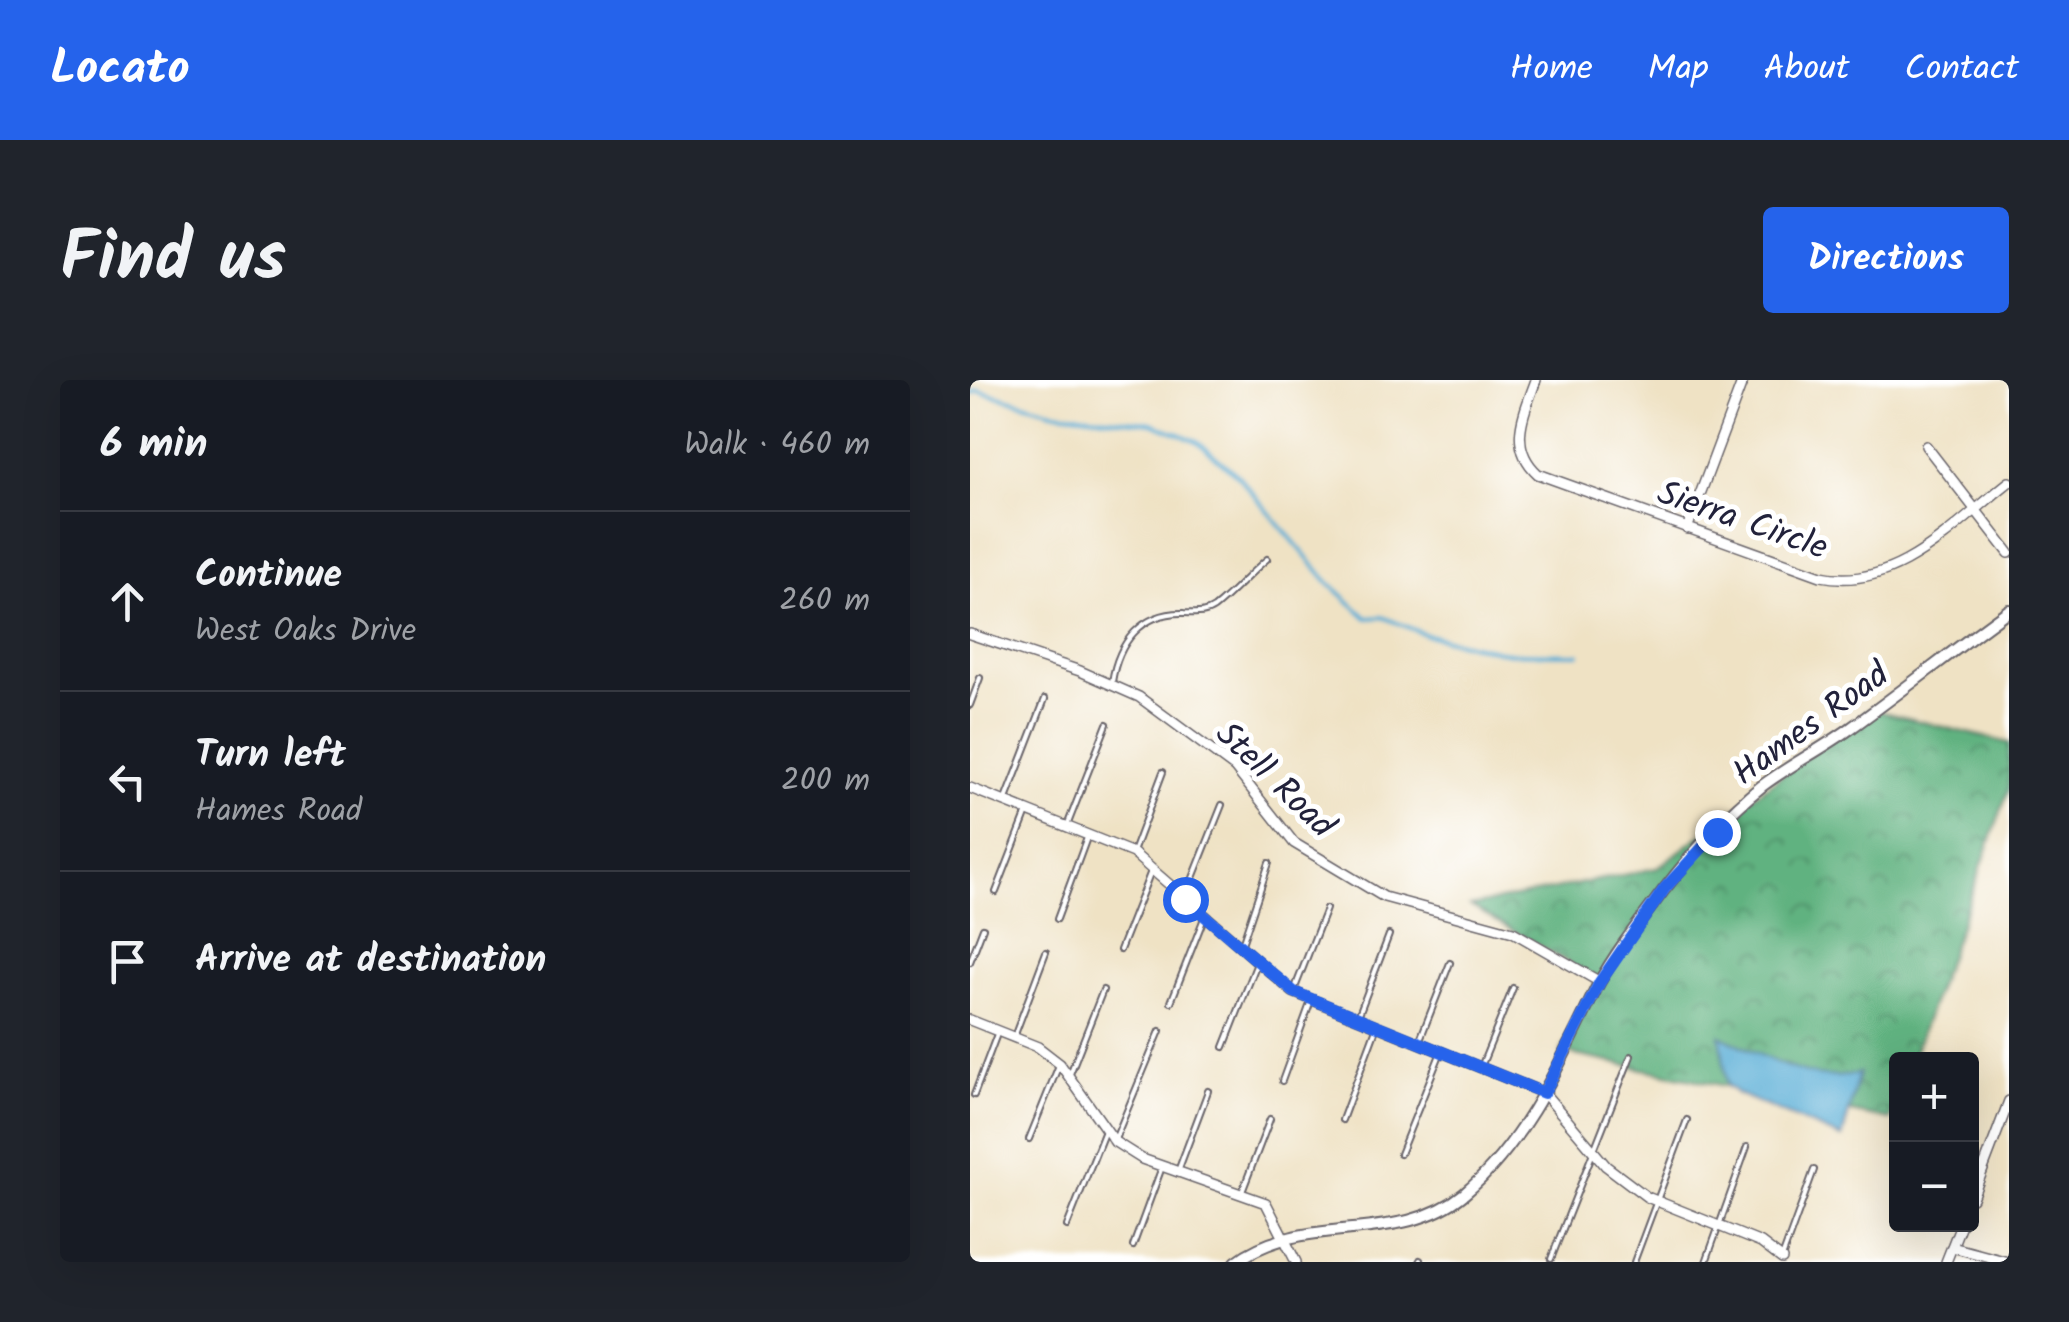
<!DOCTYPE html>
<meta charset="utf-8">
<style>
:root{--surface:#171b24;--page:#20242c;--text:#f1f3f6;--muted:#9ea1a6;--line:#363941;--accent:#2563eb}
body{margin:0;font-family:Kalam,sans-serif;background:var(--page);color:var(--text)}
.controls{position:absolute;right:30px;bottom:30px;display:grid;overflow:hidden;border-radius:10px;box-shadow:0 10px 40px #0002}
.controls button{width:90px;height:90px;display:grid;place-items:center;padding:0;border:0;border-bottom:2px solid var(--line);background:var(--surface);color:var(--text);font:50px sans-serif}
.stop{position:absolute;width:30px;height:30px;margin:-22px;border:8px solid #2563eb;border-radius:50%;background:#fff}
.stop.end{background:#2563eb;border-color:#fff;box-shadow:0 2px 10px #0008}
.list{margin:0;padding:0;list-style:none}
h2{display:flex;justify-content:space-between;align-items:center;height:130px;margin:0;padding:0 40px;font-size:42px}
h2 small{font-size:32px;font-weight:400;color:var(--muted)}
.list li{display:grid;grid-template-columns:65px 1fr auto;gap:30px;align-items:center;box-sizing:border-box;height:180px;padding:0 40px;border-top:2px solid var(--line)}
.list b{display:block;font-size:38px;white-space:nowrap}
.list p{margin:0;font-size:32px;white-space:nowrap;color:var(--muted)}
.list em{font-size:32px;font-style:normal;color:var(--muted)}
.icon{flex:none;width:55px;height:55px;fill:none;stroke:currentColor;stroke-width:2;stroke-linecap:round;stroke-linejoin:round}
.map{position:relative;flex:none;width:1039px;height:882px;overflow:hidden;border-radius:10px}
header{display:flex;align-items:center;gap:60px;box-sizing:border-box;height:140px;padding:0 50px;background:var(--accent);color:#fff}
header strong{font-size:48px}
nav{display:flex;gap:55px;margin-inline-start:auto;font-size:35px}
.intro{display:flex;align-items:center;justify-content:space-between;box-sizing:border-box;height:240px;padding:0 60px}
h1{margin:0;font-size:70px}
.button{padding:25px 45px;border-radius:10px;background:var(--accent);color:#fff;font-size:35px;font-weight:700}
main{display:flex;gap:60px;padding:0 60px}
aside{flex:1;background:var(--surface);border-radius:10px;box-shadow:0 10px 40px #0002}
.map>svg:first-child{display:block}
.forest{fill:url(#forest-crowns);stroke:#416a5e;stroke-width:2.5}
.water{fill:#5aaed6;stroke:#3e6888;stroke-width:2.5}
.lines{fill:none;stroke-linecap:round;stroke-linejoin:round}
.stream{stroke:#5aaed6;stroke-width:4}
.service-casing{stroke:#6a656b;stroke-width:8}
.minor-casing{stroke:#6a656b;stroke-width:12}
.tertiary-casing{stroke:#6a656b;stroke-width:14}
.service{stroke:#fff;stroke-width:4}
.minor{stroke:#fff;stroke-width:9}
.tertiary{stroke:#fff;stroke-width:10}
.route{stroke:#2563eb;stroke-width:12}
.labels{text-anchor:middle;stroke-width:10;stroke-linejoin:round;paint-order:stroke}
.street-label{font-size:35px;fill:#22223b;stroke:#fff}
</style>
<header>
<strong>Locato</strong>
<nav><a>Home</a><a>Map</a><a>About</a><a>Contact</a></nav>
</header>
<div class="intro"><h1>Find us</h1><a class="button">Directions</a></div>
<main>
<aside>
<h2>6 min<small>Walk · 460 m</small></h2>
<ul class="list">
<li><svg class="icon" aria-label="ahead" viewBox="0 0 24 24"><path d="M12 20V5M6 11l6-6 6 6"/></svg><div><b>Continue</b><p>West Oaks Drive</p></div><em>260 m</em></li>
<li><svg class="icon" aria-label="left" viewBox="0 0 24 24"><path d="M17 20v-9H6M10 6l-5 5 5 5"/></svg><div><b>Turn left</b><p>Hames Road</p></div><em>200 m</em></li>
<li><svg class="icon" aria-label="arrive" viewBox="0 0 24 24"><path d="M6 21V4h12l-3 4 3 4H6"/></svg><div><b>Arrive at destination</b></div></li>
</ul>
</aside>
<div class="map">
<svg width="1039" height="882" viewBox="0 0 1039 882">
<defs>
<pattern id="forest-crowns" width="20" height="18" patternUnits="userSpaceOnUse" patternTransform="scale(2.5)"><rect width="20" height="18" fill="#60b280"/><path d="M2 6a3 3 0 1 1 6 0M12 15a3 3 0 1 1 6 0" fill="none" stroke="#4f906a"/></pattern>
</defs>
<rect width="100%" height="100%" fill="#fff"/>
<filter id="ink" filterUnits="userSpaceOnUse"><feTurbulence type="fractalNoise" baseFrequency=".01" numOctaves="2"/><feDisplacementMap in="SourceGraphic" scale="20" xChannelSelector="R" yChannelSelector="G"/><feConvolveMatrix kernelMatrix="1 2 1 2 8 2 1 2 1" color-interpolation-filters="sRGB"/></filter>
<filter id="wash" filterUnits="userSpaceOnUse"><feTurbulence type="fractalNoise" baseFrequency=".0048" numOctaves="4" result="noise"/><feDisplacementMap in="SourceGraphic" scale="40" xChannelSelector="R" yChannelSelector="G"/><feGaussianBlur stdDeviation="2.25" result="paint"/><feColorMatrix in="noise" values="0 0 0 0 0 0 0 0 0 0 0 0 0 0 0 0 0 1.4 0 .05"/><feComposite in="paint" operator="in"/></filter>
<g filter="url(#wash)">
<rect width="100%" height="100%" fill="#efe2c4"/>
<polygon class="forest" points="900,329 1039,363 1039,409 942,679 926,679 926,722 920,740 591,672 628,600 501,526 687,488"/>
<path class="water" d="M 750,655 C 794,676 841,707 889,693 L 872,758 L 768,714 L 757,705 Z"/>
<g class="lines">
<polyline class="stream" points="0,14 9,11 87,32 182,43 227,61 268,96 359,203 397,238 413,237 457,255 538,273 609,274"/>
</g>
</g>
<g filter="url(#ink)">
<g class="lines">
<defs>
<g id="service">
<path d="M 142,302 C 148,263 171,232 214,233 C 225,233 234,235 244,228 C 262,214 279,194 297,179"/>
<polyline points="0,325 10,298"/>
<polyline points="35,422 75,319"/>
<polyline points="97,446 137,344"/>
<polyline points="163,472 193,392"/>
<polyline points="26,512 57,432"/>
<polyline points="215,518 252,425"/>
<polyline points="87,539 118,455"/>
<polyline points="272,564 299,483"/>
<polyline points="150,570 181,491"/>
<polyline points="0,582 13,548"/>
<polyline points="325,608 356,529"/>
<polyline points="201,622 234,538"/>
<polyline points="389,634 419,555"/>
<polyline points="44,657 76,572"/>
<polyline points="449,662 480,583"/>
<polyline points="254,667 287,583"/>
<polyline points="511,687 543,608"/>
<polyline points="100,694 133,610"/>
<polyline points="312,701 341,621"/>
<polyline points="4,715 27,654"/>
<polyline points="372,740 407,646"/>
<polyline points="146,757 190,651"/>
<polyline points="59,759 89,685"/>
<polyline points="430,774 471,672"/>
<polyline points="208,791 238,711"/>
<polyline points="272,812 300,739"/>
<polyline points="97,846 134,753"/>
<polyline points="163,866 192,787"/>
<polyline points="813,875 844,790"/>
<polyline points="581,879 661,676"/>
<polyline points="449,882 450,880"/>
<polyline points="664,882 717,740"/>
<polyline points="736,882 777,767"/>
</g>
<g id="minor">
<path d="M 566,0 C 554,34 537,66 568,94 L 851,196 C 926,212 984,145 1039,102"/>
<polyline points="956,66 1039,173"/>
<polyline points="717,149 773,0"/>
<polyline points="0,254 110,291 169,317 265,388 324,463 414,517 543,552 630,602"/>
<polyline points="0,408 163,473 323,612 574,713 636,786 677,817 791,863 812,879"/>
<polyline points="0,640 68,667 90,684 145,762 172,779 296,823 326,882"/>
<polyline points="1002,818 1039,721"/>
<polyline points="982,867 1038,882"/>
<polyline points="976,882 991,844"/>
</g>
<path id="tertiary" d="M 266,882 C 334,831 429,868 494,814 C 558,760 592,678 628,605 C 645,573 671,540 693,511 C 720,476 757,434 792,406 C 820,385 852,369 881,348 C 934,310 986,268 1039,230"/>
</defs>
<use href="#service" class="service-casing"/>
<use href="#minor" class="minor-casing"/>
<use href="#tertiary" class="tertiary-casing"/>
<use href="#service" class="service"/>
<use href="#minor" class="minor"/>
<use href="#tertiary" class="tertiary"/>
</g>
</g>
<g class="lines" filter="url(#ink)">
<polyline class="route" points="215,519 324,612 574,713 630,602 695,508 747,452"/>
</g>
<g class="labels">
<g class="street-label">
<text transform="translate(773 139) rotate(19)" y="12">Sierra Circle</text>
<text transform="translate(840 343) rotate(-36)" y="12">Hames Road</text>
<text transform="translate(306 399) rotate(44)" y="12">Stell Road</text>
</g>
</g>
</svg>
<div class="controls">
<button>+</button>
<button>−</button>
</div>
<div class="stop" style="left:215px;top:519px"></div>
<div class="stop end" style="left:747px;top:452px"></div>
</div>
</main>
